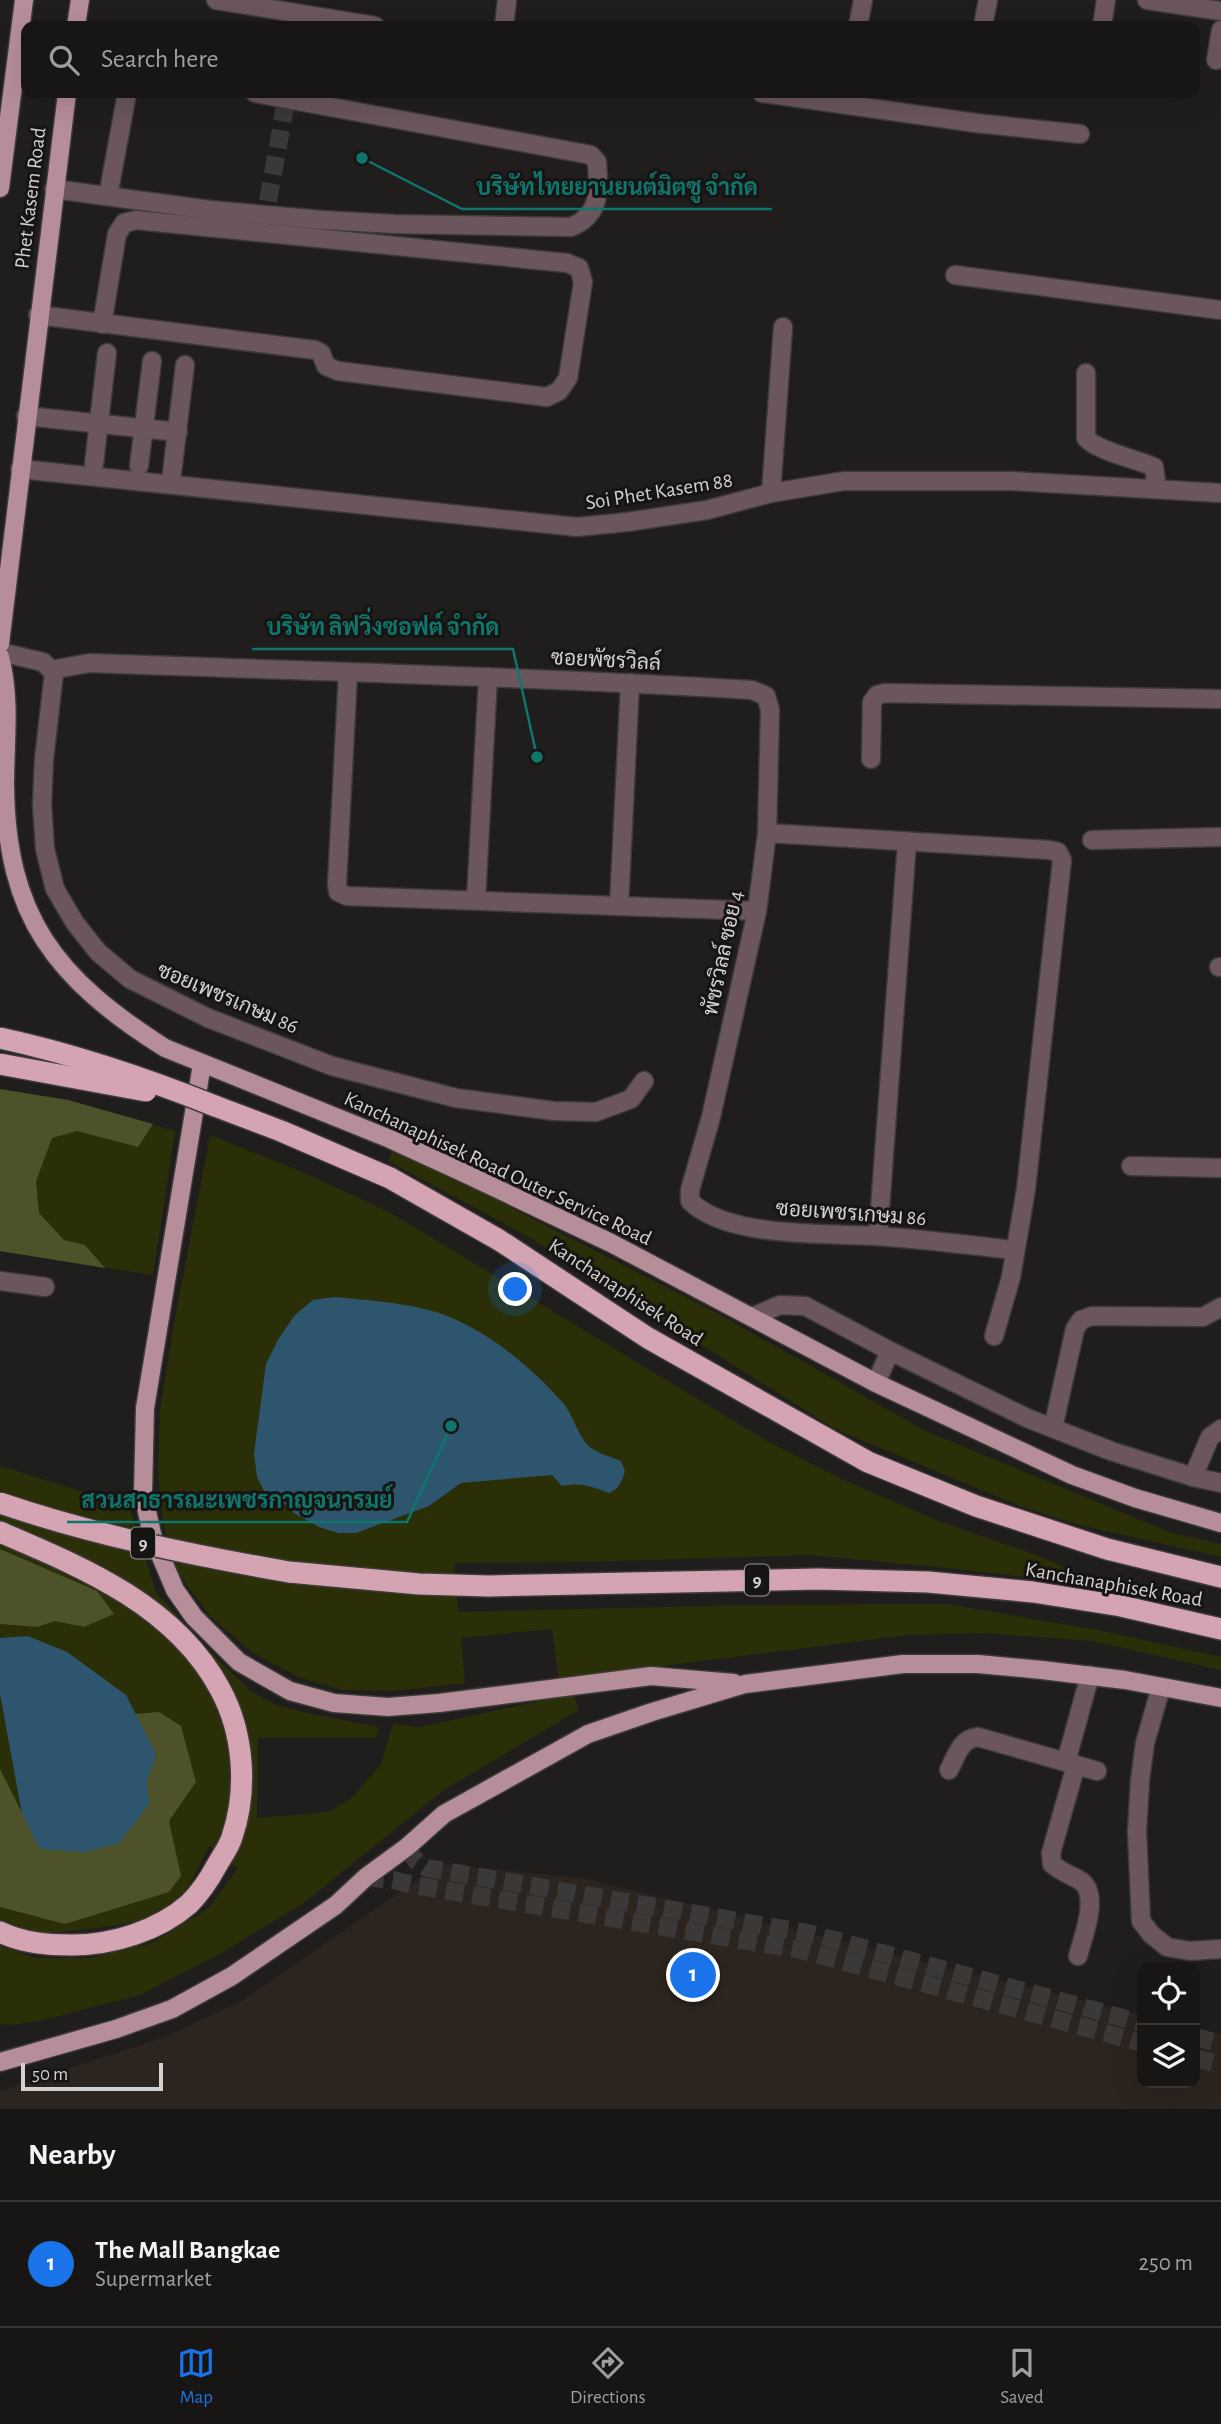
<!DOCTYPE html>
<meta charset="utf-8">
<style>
:root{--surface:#181615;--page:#252322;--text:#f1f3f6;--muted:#9f9fa0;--line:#363534;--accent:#1a73e8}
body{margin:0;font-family:"Alegreya Sans",Sarabun,sans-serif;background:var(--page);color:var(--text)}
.controls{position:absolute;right:21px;bottom:21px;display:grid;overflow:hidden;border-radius:14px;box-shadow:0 7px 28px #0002}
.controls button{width:63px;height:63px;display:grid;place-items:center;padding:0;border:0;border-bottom:2px solid var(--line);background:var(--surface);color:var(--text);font:35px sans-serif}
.scale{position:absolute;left:21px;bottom:18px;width:142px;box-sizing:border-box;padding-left:7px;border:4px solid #d3d1d0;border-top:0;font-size:19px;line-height:24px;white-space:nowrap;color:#d3d1d0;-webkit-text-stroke:5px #171513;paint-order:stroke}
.you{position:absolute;left:516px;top:1290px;width:24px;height:24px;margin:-18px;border:5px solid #fff;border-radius:50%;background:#1a73e8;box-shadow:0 0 0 10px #1a73e833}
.badge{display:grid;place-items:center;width:46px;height:46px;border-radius:50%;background:var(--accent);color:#fff;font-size:23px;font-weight:700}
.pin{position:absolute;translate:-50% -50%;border:4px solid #fff;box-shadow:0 2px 7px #0006}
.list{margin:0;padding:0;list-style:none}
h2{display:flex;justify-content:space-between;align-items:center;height:91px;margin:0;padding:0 28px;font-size:30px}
h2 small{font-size:23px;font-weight:400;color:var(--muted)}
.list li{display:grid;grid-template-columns:46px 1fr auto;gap:21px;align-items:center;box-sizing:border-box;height:126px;padding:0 28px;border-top:2px solid var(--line)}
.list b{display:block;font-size:26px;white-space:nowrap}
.list p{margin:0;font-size:23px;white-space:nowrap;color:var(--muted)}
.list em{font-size:23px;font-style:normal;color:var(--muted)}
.icon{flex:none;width:38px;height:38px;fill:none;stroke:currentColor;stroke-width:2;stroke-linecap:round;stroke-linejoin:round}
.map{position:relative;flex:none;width:1221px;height:2109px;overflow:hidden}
.search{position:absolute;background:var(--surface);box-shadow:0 7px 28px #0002;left:21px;right:21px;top:21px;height:77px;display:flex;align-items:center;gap:18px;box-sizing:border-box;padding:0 24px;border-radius:14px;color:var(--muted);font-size:26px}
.sheet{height:217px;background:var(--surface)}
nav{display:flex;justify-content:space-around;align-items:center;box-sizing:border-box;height:98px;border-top:2px solid var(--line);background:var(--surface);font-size:19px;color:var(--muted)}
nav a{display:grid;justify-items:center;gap:4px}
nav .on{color:var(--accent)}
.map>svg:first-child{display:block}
.built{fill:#2c241f}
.green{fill:#2a2f07}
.forest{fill:#4d522b}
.water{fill:#2d556d}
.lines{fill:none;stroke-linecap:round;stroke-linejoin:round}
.minor-tunnel{stroke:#3b3937;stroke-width:18;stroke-dasharray:18 9;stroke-linecap:butt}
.minor-casing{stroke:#3d3b39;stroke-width:21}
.major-casing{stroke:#3d3b39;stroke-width:21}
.highway-casing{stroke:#3d3b39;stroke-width:24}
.minor{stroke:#6a565c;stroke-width:18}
.major{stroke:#b68e99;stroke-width:18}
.highway{stroke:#d4a4b2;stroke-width:21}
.highway-bridge-casing{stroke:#3d3b39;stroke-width:24;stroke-linecap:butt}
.highway-bridge{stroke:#d4a4b2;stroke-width:21}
.labels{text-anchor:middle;stroke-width:6;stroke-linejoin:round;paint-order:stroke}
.shield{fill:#171513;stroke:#9b9997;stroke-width:2}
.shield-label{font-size:19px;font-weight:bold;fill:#d3d1d0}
.street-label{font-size:21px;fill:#d3d1d0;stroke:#171513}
.leader{fill:none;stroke:#0f766e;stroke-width:2.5}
.callout-dot{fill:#0f766e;stroke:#171513;stroke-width:2.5}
.callout-label{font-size:23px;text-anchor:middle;font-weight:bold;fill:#0f766e;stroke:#171513;stroke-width:6;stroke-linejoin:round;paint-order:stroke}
</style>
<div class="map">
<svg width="1221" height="2109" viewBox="0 0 1221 2109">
<rect width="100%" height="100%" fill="#201e1c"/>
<polygon class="built" points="441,1864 582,1878 1142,2015 1142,2083 1195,2083 1195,2027 1221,2034 1221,2109 0,2109 0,2091 162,2038 243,2000"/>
<g class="green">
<polygon points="0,1089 68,1100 175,1131 153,1275 0,1251"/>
<polygon points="210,1135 298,1170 391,1213 767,1441 844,1480 939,1521 1036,1555 1113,1588 957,1569 809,1555 583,1562 454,1563 458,1612 744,1605 947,1604 1103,1631 1221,1657 1221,1670 1092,1641 983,1633 908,1635 559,1679 552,1629 461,1638 465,1683 396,1691 343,1690 300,1678 253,1653 211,1617 178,1573 163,1523 158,1473 160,1411 173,1329"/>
<polygon points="394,1148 713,1311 926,1431 1172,1533 1221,1544 1221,1557 1079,1525 1020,1506 837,1430 527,1236 388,1161"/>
<polygon points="0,1466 129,1506 156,1592 208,1650 251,1691 276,1705 312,1714 379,1727 376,1738 258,1738 257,1818 329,1812 352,1798 381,1764 393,1724 419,1727 573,1694 579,1710 444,1790 305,1902 220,1954 140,1995 47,2019 12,2025 0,2024 0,1946 36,1958 90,1958 152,1943 209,1908 238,1868 209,1846 187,1890 168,1907 143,1921 92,1929 34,1934 0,1922"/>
</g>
<g class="forest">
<polygon points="0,1089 68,1100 153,1124 138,1147 77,1131 52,1138 36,1181 39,1213 64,1240 85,1245 105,1268 0,1251"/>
<polygon points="0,1549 97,1591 114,1614 84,1627 55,1621 37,1627 0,1624"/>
<polygon points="159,1712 181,1726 196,1782 169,1821 181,1876 169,1892 65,1924 0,1907 0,1769 40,1849 119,1843 148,1804 146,1781 156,1754 135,1714"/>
</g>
<g class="water">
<path d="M 334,1297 C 366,1300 398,1302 429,1310 C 481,1324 528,1364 563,1403 C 574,1416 578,1438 591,1448 C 599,1454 612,1457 621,1461 L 625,1471 C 622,1481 619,1489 609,1493 C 591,1486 582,1482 562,1486 L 552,1475 L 461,1483 L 429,1506 L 356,1533 L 338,1533 L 319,1527 L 294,1513 L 285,1504 L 264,1491 L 257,1477 L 254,1453 L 266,1364 L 279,1338 L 295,1315 L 313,1300 Z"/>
<polygon points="28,1636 67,1652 126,1695 156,1754 147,1781 149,1804 119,1843 85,1852 40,1849 22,1814 0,1694 0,1638"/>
</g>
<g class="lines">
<g class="minor-tunnel">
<polyline points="268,201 285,107"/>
<polyline points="407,1847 416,1861 427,1868 808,1933 1142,2023"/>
<polyline points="366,1877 393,1880 414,1885 801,1950 1142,2043"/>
<polyline points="1195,2037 1221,2044"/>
<polyline points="1195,2058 1221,2065"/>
</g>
<defs>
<g id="minor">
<polyline points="216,0 375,26"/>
<polyline points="1147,0 1221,11"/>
<polyline points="504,26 507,0"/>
<polyline points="858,26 863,0"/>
<polyline points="983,26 988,0"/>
<polyline points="1102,26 1106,0"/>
<polyline points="1216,60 1221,30"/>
<polyline points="762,93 976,123 1080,134"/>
<path d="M 54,189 L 210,210 L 322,220 L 394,224 L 571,227 C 601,215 599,190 597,162 L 591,155 L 255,93"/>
<polyline points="108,196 127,93"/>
<polyline points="955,275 1221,310"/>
<polyline points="38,315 315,350 321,353 326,366 338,371 547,397 559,391 568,378 583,282 579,268 567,263 136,220 124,223 117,234 102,324"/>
<path d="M 1086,373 L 1086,438 C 1097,451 1136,459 1154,467 L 1157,489"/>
<polyline points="26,416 178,432"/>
<polyline points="94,464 107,353"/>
<polyline points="139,466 152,361"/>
<polyline points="20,469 577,527 627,522 707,510 771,493 844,481 1012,481 1221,493"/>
<polyline points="172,473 185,365"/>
<polyline points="771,493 783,327"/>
<polyline points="0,652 43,662 54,673 44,759 42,804 45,849 55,889 75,923 98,952 130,979 208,1018 332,1066 456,1098 554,1111 596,1112 631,1099 644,1081"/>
<path d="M 51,670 L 89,663 C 310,671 531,677 752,690 L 766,696 L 770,710 L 767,833 L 757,911 L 711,1117 L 690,1190 L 690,1201 C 726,1238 826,1233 876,1236 C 922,1239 969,1245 1015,1250"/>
<polyline points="348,672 337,884 338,892 347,896 757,911"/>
<polyline points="871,759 872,702 877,695 885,693 1221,699"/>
<polyline points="767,833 1050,850 1058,852 1062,860 1026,1189 1011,1277 994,1336"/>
<polyline points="1092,840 1221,837"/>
<polyline points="476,900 488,677"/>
<polyline points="619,906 630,683"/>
<polyline points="1219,967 1221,967"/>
<polyline points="1131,1166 1221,1168"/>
<polyline points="878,1236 907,842"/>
<polyline points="0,1281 45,1287"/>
<polyline points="752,1317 780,1305 805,1306 890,1351 1027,1418 1111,1451 1193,1477 1221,1483"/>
<polyline points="876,1383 890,1351"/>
<polyline points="1053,1428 1075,1329 1081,1320 1092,1316 1203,1317 1221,1307"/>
<polyline points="1193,1477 1210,1437 1221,1429"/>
<polyline points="1161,1687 1145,1743 1140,1780 1137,1831 1141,1921 1151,1934 1167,1947 1190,1951 1221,1949"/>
<polyline points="1066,1762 1090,1675"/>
<path d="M 1076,1765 L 1051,1853 L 1052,1864 C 1061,1872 1071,1875 1081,1881 C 1100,1895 1083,1937 1078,1956"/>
<path d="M 949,1770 C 957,1755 960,1739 978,1737 L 1097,1771"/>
</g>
<g id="major">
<polyline points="76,26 80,0"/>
<polyline points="0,188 24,0"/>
<polyline points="0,644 67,93"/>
<path d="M 0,657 C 11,700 5,740 5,784 C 6,917 56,979 165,1048 L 390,1139 L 464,1173 L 611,1243 L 876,1383 L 1072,1475 L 1135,1498 L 1221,1523"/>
<polyline points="202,1064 145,1408 143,1494 153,1538 175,1590 194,1617 239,1662 290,1691 334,1703 388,1707 439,1703 651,1676 734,1683"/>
<polyline points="0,2062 116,2029 172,2009 232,1976 336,1905 366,1877 407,1847 444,1814 588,1734 652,1712 745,1684 903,1664 978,1664 1042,1670 1125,1680 1221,1698"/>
</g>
<g id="highway">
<polyline points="215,1106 281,1131 390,1178 499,1240 648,1338 868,1462 976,1506 1107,1549 1221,1577"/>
<path d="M 0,1532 C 82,1567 175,1605 220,1689 C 244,1733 248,1790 232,1837 C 229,1847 222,1856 217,1865 C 210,1878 200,1893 189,1904 C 158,1931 112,1945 72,1945 C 47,1945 23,1943 0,1932"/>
<polyline points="289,1572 419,1584 489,1586 818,1579 928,1582 1033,1592 1121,1606 1221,1629"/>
</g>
</defs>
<use href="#minor" class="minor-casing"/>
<use href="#major" class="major-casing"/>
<use href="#highway" class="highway-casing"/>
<use href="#minor" class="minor"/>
<use href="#major" class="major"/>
<use href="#highway" class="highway"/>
<defs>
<g id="highway-bridge">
<path d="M 0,1038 C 74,1054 145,1078 215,1106"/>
<polyline points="0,1064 146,1091"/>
<path d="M 0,1503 C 94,1535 191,1555 289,1572"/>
</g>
</defs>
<use href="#highway-bridge" class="highway-bridge-casing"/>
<use href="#highway-bridge" class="highway-bridge"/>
</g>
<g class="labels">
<g class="shield">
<rect x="131" y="1527.5" width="24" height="31" rx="5"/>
<rect x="745" y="1564.5" width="24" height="31" rx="5"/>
</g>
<g class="shield-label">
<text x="143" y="1550">9</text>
<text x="757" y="1587">9</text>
</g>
<g class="street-label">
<text transform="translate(30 198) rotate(-83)" y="7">Phet Kasem Road</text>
<text transform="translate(659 491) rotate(-9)" y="7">Soi Phet Kasem 88</text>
<text transform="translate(606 660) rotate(3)" y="7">ซอยพัชรวิลล์</text>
<text transform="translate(723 953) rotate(-78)" y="7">พัชรวิลล์ ซอย 4</text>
<text transform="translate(228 998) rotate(23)" y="7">ซอยเพชรเกษม 86</text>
<text transform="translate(498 1168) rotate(25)" y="7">Kanchanaphisek Road Outer Service Road</text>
<text transform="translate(851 1213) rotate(4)" y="7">ซอยเพชรเกษม 86</text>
<text transform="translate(626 1292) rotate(33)" y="7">Kanchanaphisek Road</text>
<text transform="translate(1114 1584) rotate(10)" y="7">Kanchanaphisek Road</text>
</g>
</g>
<path class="leader" d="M362 158L462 209H772M537 757L513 649H252M451 1426L407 1522H67"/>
<g class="callout-dot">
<circle cx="362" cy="158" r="7"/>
<circle cx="537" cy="757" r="7"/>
<circle cx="451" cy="1426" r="7"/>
</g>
<g class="callout-label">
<text x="617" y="195">บริษัทไทยยานยนต์มิตซู จำกัด</text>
<text x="383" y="635">บริษัท ลิฟวิ่งซอฟต์ จำกัด</text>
<text x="237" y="1508">สวนสาธารณะเพชรกาญจนารมย์</text>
</g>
</svg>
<div class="controls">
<button><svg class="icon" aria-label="locate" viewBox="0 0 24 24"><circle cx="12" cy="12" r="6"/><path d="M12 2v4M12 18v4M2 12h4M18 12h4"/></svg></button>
<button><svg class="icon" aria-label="layers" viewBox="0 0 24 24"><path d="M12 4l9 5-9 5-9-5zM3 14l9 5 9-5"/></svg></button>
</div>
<div class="scale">50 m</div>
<div class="you"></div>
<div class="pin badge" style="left:693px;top:1975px">1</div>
<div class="search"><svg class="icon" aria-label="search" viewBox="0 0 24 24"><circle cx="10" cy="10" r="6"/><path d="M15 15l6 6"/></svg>Search here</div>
</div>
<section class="sheet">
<h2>Nearby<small></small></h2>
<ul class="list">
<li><span class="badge">1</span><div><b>The Mall Bangkae</b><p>Supermarket</p></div><em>250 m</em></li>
</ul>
</section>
<nav>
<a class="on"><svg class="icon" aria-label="map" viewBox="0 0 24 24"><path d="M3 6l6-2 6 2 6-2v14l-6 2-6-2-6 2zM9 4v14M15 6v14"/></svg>Map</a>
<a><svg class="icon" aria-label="directions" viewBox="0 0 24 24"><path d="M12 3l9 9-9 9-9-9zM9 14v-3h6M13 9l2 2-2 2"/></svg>Directions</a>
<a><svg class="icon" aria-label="saved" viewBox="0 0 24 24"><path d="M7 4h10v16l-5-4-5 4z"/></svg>Saved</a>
</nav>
